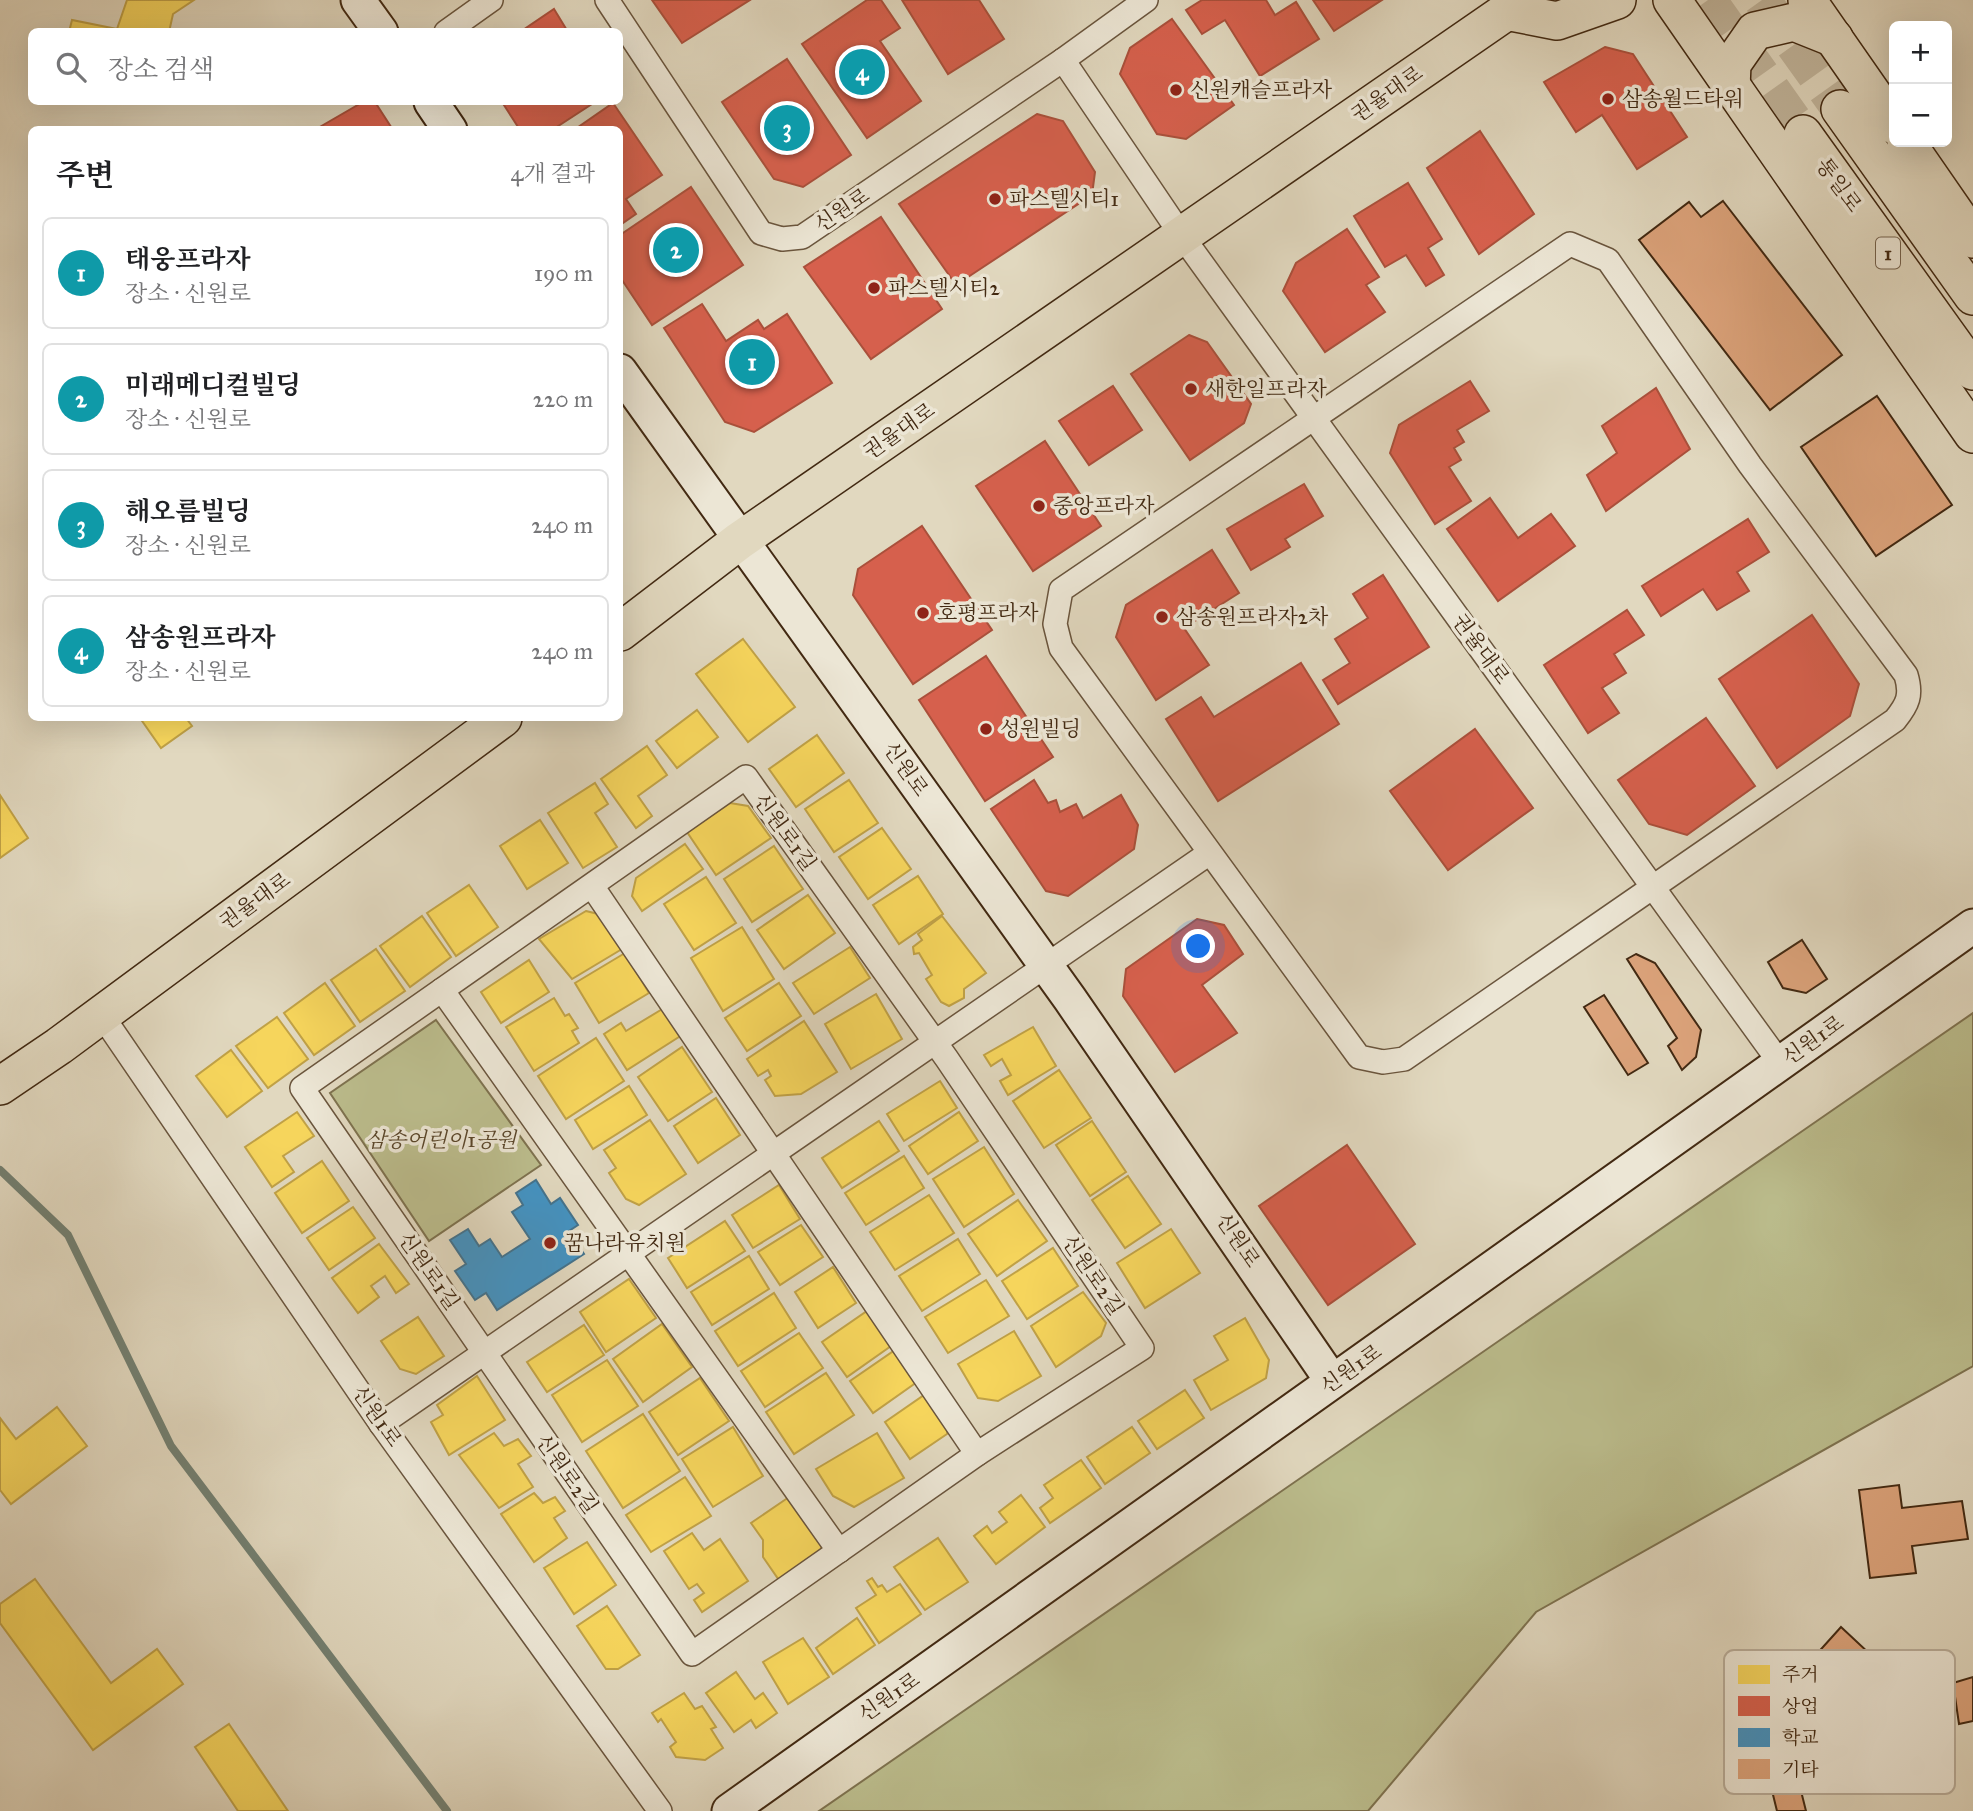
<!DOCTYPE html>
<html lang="ko">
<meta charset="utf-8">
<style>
:root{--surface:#fff;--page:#f2f2f2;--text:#202124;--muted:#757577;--line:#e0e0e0;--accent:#1a73e8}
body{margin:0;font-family:"IM FELL Great Primer","Noto Serif KR",serif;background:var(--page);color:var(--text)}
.controls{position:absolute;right:21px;top:21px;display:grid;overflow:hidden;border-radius:10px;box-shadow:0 7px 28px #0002}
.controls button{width:63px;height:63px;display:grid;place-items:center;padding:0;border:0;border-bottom:2px solid var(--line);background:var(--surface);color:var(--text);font:35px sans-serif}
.you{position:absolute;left:1199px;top:947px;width:24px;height:24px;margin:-18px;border:5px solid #fff;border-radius:50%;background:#1a73e8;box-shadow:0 0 0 10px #1a73e833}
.badge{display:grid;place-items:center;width:46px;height:46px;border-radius:50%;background:var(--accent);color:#fff;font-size:23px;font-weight:700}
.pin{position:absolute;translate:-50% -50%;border:4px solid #fff;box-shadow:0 2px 7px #0006}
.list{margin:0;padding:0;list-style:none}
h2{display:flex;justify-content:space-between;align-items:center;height:91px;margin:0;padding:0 28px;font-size:30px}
h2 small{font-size:23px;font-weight:400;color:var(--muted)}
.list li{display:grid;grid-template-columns:46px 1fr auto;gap:21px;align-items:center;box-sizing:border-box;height:112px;margin:0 14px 14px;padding:0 14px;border:2px solid var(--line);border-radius:10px}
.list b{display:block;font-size:26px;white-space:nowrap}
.list p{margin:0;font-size:23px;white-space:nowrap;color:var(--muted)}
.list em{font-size:23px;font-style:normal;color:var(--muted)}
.icon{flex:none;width:38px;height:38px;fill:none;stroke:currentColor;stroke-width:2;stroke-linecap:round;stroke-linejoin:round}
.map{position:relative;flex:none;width:1973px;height:1811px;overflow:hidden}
.search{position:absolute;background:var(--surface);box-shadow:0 7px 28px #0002;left:28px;top:28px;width:595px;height:77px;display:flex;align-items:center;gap:18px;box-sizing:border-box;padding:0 24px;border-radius:10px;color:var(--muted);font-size:26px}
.panel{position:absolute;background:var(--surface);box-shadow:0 7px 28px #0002;left:28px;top:126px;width:595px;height:595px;border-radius:10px}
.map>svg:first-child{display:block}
.green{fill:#bbbc8c;stroke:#7e724f;stroke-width:2}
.homes{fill:#f6d55c;stroke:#c0a146;stroke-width:2}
.shops{fill:#d6604d;stroke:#aa503b;stroke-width:2}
.schools{fill:#4393c3;stroke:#43738e;stroke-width:2}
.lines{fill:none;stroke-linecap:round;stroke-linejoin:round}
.stream{stroke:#738072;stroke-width:8}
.building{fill:#dca37b;stroke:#422912;stroke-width:2}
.primary-tunnel{stroke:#c1b59c;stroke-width:37;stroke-dasharray:37 18;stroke-linecap:butt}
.street-casing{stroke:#6a553d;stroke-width:26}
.secondary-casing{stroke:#422912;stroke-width:37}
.primary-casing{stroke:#422912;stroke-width:40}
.street{stroke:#ece6d5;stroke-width:23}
.secondary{stroke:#ece6d5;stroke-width:33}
.primary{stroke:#e1d8bf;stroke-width:37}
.poi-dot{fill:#8f2418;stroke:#ece6d5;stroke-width:2.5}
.labels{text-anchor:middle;stroke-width:7;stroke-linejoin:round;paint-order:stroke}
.shield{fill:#ece6d5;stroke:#75624c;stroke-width:2}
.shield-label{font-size:19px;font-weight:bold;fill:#422912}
.poi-label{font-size:21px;fill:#422912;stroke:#ece6d5;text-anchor:start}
.street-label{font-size:21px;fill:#422912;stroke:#ece6d5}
.park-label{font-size:21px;font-style:italic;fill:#5a462a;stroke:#ece6d5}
.key{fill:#ece6d5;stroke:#b9ad9a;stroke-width:2}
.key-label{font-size:19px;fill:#422912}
</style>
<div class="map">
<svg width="1973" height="1811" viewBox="0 0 1973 1811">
<rect width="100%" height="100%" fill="#e1d8bf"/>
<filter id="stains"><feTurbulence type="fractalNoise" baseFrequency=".00286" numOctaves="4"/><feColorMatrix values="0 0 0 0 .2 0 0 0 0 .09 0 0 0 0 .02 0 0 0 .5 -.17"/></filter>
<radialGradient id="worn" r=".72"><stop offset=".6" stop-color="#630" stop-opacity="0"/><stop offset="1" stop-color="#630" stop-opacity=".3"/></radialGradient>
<g class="green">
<polygon points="1973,1013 1973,1366 1536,1612 1368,1811 819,1811"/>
<polygon points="436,1020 541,1165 429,1241 330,1093"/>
</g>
<g class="homes">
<polygon points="127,0 194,0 173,14 169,32 69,32 72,20 117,29"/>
<polygon points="743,639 795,707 748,742 696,674"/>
<polygon points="697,710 718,737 677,768 656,741"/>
<polygon points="140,718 186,718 192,726 161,748"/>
<polygon points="817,735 844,773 796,807 769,769"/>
<polygon points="647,746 667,775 638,796 652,816 636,828 601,779"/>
<polygon points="849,780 878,823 834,852 805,809"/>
<polygon points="595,783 608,804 595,813 617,847 583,868 548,813"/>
<polygon points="0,795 28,838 0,858"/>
<polygon points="730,803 748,806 771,838 716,875 687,832"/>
<polygon points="540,820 568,863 527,889 500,846"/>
<polygon points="882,828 911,869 868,899 839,857"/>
<polygon points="685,844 703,869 642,911 632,896 636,878"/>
<polygon points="774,846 803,889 752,922 724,879"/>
<polygon points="918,876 943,914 899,944 873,905"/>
<polygon points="706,877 736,923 694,950 664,904"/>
<polygon points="469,885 498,927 456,956 427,913"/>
<polygon points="808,895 835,933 784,969 757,930"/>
<polygon points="586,911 598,914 622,949 572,979 539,939"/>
<polygon points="422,916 451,957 410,987 380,946"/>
<polygon points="942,916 986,973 964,989 964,998 949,1006 941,1002 926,979 932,975 919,953 914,954 913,947 922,940 918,934"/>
<polygon points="742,927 774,979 723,1011 691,958"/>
<polygon points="850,947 870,978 814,1014 793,983"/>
<polygon points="376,949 405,991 360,1022 331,980"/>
<polygon points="625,953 649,993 599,1023 575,983"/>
<polygon points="529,960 549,992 501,1023 481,992"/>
<polygon points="325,983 355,1026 314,1055 284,1013"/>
<polygon points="779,983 801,1016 747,1051 725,1018"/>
<polygon points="876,994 902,1039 851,1069 825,1024"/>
<polygon points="554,998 565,1016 569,1014 578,1028 572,1031 579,1043 534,1071 506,1027"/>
<polygon points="664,1008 682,1035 627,1070 604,1034 621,1023 626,1031"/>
<polygon points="277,1017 308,1059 268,1088 236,1046"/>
<polygon points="804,1021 837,1072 801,1094 775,1096 765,1080 771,1076 768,1070 758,1076 747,1059"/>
<polygon points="1033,1027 1056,1066 1008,1095 1000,1081 1011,1075 1002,1059 991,1066 984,1055"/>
<polygon points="596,1038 624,1081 566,1119 538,1076"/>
<polygon points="682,1047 712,1092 668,1121 638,1077"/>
<polygon points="231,1050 262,1091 227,1117 196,1076"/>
<polygon points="1059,1070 1091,1118 1044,1148 1013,1101"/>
<polygon points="940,1081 957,1108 904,1141 887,1114"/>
<polygon points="629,1086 647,1115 593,1149 575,1120"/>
<polygon points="716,1098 740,1135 698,1163 674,1126"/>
<polygon points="297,1112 314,1136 283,1156 294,1172 272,1187 245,1147"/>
<polygon points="959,1112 978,1141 928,1174 909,1146"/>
<polygon points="650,1120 686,1174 639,1205 626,1199 609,1173 616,1168 604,1150"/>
<polygon points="879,1121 899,1151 842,1188 822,1158"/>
<polygon points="1092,1121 1126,1172 1090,1196 1056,1145"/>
<polygon points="984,1147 1014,1194 964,1227 933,1179"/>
<polygon points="904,1156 924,1188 866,1225 845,1193"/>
<polygon points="322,1161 349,1201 302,1233 275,1193"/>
<polygon points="1128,1176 1161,1224 1125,1248 1092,1200"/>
<polygon points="779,1185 800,1219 753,1248 732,1215"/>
<polygon points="929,1195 954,1233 895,1270 870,1232"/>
<polygon points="1018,1200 1047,1241 997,1276 968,1234"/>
<polygon points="353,1207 375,1238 329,1270 307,1238"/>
<polygon points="725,1221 745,1251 687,1288 668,1258"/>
<polygon points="801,1225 823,1257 780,1285 758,1252"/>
<polygon points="1171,1229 1200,1273 1145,1308 1117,1263"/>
<polygon points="958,1239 980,1274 922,1311 899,1276"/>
<polygon points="379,1244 409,1284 396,1293 385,1276 371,1286 379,1297 358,1313 332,1278"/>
<polygon points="1053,1248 1078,1286 1027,1319 1002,1281"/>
<polygon points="749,1256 769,1289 712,1325 691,1292"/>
<polygon points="833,1267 856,1303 818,1328 795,1292"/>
<polygon points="629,1279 656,1318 606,1352 580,1312"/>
<polygon points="986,1280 1009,1316 948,1353 925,1317"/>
<polygon points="1083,1292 1106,1323 1101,1336 1056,1367 1031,1326"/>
<polygon points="774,1293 796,1328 738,1366 715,1331"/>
<polygon points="867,1311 891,1346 847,1377 822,1342"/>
<polygon points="418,1317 444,1356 416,1374 400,1369 381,1341"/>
<polygon points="1245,1318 1269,1360 1266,1378 1211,1410 1194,1380 1228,1360 1214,1336"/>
<polygon points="662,1324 692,1367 643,1402 613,1359"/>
<polygon points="584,1325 604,1355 547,1392 527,1362"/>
<polygon points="1014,1331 1041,1376 998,1401 978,1398 958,1364"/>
<polygon points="799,1333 823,1368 765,1407 741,1371"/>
<polygon points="895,1350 917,1382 873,1413 850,1381"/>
<polygon points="607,1360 638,1406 582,1442 552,1395"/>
<polygon points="826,1373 854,1415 794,1454 766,1412"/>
<polygon points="477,1376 505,1420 449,1455 431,1422 443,1415 437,1405"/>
<polygon points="700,1378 729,1421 678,1455 649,1412"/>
<polygon points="1185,1390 1204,1418 1157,1449 1138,1421"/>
<polygon points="927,1393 948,1424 947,1434 910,1459 885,1422"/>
<polygon points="57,1407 87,1446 11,1504 0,1490 0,1418 16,1439"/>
<polygon points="643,1414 680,1471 623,1508 586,1451"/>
<polygon points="733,1427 763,1476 713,1507 682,1459"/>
<polygon points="1132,1427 1150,1453 1105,1484 1087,1457"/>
<polygon points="494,1433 504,1446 518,1439 531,1456 518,1464 533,1487 499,1508 459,1455"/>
<polygon points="877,1433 904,1478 854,1507 833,1496 816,1469"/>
<polygon points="1081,1460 1101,1488 1050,1523 1040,1508 1053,1498 1044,1485"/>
<polygon points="685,1477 711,1516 651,1552 626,1515"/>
<polygon points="534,1493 543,1503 555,1497 565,1511 554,1518 567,1538 534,1562 501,1514"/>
<polygon points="1021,1495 1045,1527 996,1564 974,1536 987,1526 992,1533 1007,1522 999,1512"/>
<polygon points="789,1497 823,1543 818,1557 781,1583 763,1557 763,1540 751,1523"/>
<polygon points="692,1533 704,1550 720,1539 748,1581 702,1612 694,1600 704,1593 697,1584 689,1589 664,1551"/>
<polygon points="938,1538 968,1582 925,1610 894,1567"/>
<polygon points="587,1542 616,1585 574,1614 544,1568"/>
<polygon points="872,1578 878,1587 882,1585 887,1592 900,1584 921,1614 879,1643 856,1608 876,1595 867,1581"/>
<polygon points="35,1579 111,1683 157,1649 183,1684 93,1750 0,1623 0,1604"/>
<polygon points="607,1606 640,1655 618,1669 606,1669 577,1626"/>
<polygon points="857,1618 875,1645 833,1674 816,1648"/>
<polygon points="803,1638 829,1677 788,1704 763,1662"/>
<polygon points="736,1672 755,1699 763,1693 777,1713 756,1728 751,1720 734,1732 706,1693"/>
<polygon points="684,1693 695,1709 702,1706 716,1727 711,1729 723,1748 705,1760 676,1757 670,1747 676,1742 661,1719 658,1722 652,1713"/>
<polygon points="229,1724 288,1811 238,1811 195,1747"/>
</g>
<g class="shops">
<polygon points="652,0 750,0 682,43"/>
<polygon points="867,0 881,0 900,28 880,41 921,101 867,138 802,44"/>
<polygon points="902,0 979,0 1004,39 948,74"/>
<polygon points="1202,0 1266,0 1275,15 1296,2 1319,39 1260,76 1225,20 1202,34 1186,10"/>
<polygon points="1313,0 1382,0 1334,31"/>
<polygon points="554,9 568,32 520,32"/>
<polygon points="1172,19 1234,105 1186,139 1157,134 1120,74 1130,48"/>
<polygon points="1605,47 1633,54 1687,137 1637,169 1602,115 1576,132 1544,82"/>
<polygon points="787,59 851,155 803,187 774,179 722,102"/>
<polygon points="363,102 375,102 393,130 318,128"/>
<polygon points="502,102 595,102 552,130 520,130"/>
<polygon points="613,103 662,175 626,199 636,214 620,225 620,130 574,130"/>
<polygon points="1037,114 1063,121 1095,172 1092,195 956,285 899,204"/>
<polygon points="1480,131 1534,214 1479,254 1427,168"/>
<polygon points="1408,183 1442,239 1428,248 1444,275 1426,286 1406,255 1385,267 1354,216"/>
<polygon points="691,187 743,265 652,325 620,277 620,235"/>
<polygon points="881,217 942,309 871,359 804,267"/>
<polygon points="1347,229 1379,277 1366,285 1385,312 1325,352 1283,291 1296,263"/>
<polygon points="702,304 726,341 758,320 764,329 787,314 832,383 754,432 725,422 664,328"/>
<polygon points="1189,335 1207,342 1251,404 1244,423 1190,460 1131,374"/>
<polygon points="1470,381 1489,411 1457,430 1464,442 1454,448 1461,460 1449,467 1471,501 1435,524 1390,453 1399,425"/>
<polygon points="1113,386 1142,430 1089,465 1059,421"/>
<polygon points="1656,388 1690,449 1606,511 1587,475 1617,453 1602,426"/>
<polygon points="1045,441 1101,526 1033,571 976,486"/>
<polygon points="1304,484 1323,516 1285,539 1290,547 1251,570 1227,529"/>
<polygon points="1490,498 1518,538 1551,514 1575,546 1498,601 1447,529"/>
<polygon points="1748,519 1769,552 1737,572 1749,591 1717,610 1703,589 1661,616 1642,586"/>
<polygon points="922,526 992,630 913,684 853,595 858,569"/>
<polygon points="1212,550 1239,593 1184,628 1209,665 1156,700 1116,637 1126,605"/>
<polygon points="1383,575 1429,647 1338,704 1323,680 1350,663 1335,639 1368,618 1353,594"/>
<polygon points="1627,610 1644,635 1614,654 1626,673 1602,688 1619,713 1588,733 1544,665"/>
<polygon points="1812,615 1859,684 1850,716 1777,768 1719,679"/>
<polygon points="986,656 1053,757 985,801 919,700"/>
<polygon points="1301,663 1339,724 1218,801 1166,719 1201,697 1214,717"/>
<polygon points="1706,718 1755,786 1687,835 1649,824 1618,780"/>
<polygon points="1475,729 1533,808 1448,870 1390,791"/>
<polygon points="1034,780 1048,803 1056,800 1060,812 1076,804 1083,818 1121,795 1138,825 1134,849 1068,896 1046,891 991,809"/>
<polygon points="1197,919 1224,925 1243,954 1202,985 1237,1033 1175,1072 1123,996 1126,969"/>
<polygon points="1347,1145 1415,1244 1328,1305 1259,1206"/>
</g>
<polygon class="schools" points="536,1180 551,1204 560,1198 578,1225 569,1231 584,1254 497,1310 486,1293 475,1300 455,1271 466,1264 450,1240 468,1229 479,1246 490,1239 502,1257 530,1239 512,1212 523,1205 516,1193"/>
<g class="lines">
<polyline class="stream" points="0,1170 68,1235 171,1446 447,1811"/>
</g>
<g class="building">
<polygon points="1723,201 1842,355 1770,410 1639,240 1689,202 1701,217"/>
<polygon points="1877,396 1952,505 1876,556 1801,447"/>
<polygon points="1802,940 1827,979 1806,993 1783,988 1768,962"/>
<polygon points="1636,954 1655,963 1701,1030 1696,1057 1682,1070 1668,1046 1677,1038 1627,959"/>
<polygon points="1604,995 1648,1063 1628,1075 1584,1007"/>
<polygon points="1899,1485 1902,1508 1962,1501 1968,1539 1912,1546 1916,1573 1870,1578 1859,1490"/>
<polygon points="1841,1627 1871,1655 1800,1733 1770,1706"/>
<polygon points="1973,1677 1973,1721 1959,1724 1953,1683"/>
<polygon points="1790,1747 1806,1811 1777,1811 1763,1754"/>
</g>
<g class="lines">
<g class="primary-tunnel">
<polyline points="1708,0 1803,134"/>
<polyline points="1762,0 1840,109"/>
</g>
<defs>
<g id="street">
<polyline points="607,0 761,233 782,239 802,237 1063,60 1146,0"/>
<polyline points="446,32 491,0"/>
<polyline points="1063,60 1182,236 1780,1063"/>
<path d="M 1570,244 L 1608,260 L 1750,465 L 1906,675 C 1912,695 1908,704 1895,720 L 1404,1059 L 1383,1062 L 1359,1057 L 1061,648 L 1055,624 L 1061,590 Z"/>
<polygon points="746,777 947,1059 1142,1348 977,1454 692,1654 302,1088"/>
<polyline points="592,886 977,1454"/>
<polyline points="442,990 839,1551"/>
<polyline points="101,1014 381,1424 660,1811"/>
<polyline points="381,1424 1208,854"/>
</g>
<g id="secondary">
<polyline points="358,0 381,32"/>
<polyline points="431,102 450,130"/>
<polyline points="620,371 1070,999 1332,1381"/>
<polyline points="729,1811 1973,926"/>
</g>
<g id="primary">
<polyline points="1672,0 1973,434"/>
<polyline points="1807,0 1894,125"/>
<polyline points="1506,11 1557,21 1617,0"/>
<polyline points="1731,88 1732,64 1755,31 1794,22 1834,38"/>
<polyline points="1840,109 1973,296"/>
<polyline points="1803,134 1973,371"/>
<polyline points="1906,142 1973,239"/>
<polyline points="620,632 739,541 1523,0"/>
<polyline points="0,1086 59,1046 503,718"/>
</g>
</defs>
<use href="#street" class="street-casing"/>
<use href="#secondary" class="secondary-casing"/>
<use href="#primary" class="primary-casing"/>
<use href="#street" class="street"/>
<use href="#secondary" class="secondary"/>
<use href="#primary" class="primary"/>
</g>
<g class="poi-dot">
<circle cx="1176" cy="90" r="7"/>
<circle cx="1608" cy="99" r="7"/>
<circle cx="995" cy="199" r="7"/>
<circle cx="874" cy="288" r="7"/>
<circle cx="1191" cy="389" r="7"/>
<circle cx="1039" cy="506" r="7"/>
<circle cx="923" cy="613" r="7"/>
<circle cx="1162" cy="617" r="7"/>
<circle cx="986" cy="729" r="7"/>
<circle cx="550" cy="1243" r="7"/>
</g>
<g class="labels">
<rect class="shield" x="1876" y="237.5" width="24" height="31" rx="5"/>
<g class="shield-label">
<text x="1888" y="260">1</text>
</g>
<g class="poi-label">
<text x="1190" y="97">신원캐슬프라자</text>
<text x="1622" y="106">삼송월드타워</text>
<text x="1009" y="206">파스텔시티1</text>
<text x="888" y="295">파스텔시티2</text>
<text x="1205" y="396">새한일프라자</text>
<text x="1053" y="513">중앙프라자</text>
<text x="937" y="620">호평프라자</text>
<text x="1176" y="624">삼송원프라자2차</text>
<text x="1000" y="736">성원빌딩</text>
<text x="564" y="1250">꿈나라유치원</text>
</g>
<g class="street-label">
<text transform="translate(1387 94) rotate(-35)" y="7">권율대로</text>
<text transform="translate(1839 185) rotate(54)" y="7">통일로</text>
<text transform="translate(842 210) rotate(-34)" y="7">신원로</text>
<text transform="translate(899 431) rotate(-35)" y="7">권율대로</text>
<text transform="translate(1481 649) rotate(54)" y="7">권율대로</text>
<text transform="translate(906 769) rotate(55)" y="7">신원로</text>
<text transform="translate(785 832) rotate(54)" y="7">신원로1길</text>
<text transform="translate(255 901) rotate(-36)" y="7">권율대로</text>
<text transform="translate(1813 1040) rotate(-35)" y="7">신원1로</text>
<text transform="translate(1238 1240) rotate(56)" y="7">신원로</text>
<text transform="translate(429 1271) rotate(55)" y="7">신원로1길</text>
<text transform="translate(1093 1275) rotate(56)" y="7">신원로2길</text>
<text transform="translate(1351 1369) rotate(-35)" y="7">신원1로</text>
<text transform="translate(377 1416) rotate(55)" y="7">신원1로</text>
<text transform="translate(567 1474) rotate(55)" y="7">신원로2길</text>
<text transform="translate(889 1697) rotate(-35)" y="7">신원1로</text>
</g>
<g class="park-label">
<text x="441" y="1147">삼송어린이1공원</text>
</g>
</g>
<rect x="1724" y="1650" width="231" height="144" rx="10" class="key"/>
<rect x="1738" y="1665" width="32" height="19" fill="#f6d55c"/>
<rect x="1738" y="1696" width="32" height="20" fill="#d6604d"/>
<rect x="1738" y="1728" width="32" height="19" fill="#4393c3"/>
<rect x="1738" y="1759" width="32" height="20" fill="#dca37b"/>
<g class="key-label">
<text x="1782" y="1681">주거</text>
<text x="1782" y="1713">상업</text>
<text x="1782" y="1744">학교</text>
<text x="1782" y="1776">기타</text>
</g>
<rect width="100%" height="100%" filter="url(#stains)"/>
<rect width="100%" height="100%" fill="url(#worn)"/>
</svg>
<div class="controls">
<button>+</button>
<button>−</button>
</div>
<div class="you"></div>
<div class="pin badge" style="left:752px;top:362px;background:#0f9aa8">1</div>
<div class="pin badge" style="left:676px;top:250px;background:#0f9aa8">2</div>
<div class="pin badge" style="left:787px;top:128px;background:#0f9aa8">3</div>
<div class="pin badge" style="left:862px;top:72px;background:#0f9aa8">4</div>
<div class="search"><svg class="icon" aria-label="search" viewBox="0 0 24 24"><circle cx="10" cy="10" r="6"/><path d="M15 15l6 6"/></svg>장소 검색</div>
<section class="panel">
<h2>주변<small>4개 결과</small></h2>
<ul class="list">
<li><span class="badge" style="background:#0f9aa8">1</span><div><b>태웅프라자</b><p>장소 · 신원로</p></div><em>190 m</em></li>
<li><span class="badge" style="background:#0f9aa8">2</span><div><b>미래메디컬빌딩</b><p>장소 · 신원로</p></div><em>220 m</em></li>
<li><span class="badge" style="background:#0f9aa8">3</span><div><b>해오름빌딩</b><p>장소 · 신원로</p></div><em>240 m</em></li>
<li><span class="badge" style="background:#0f9aa8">4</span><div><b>삼송원프라자</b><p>장소 · 신원로</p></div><em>240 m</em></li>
</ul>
</section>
</div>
